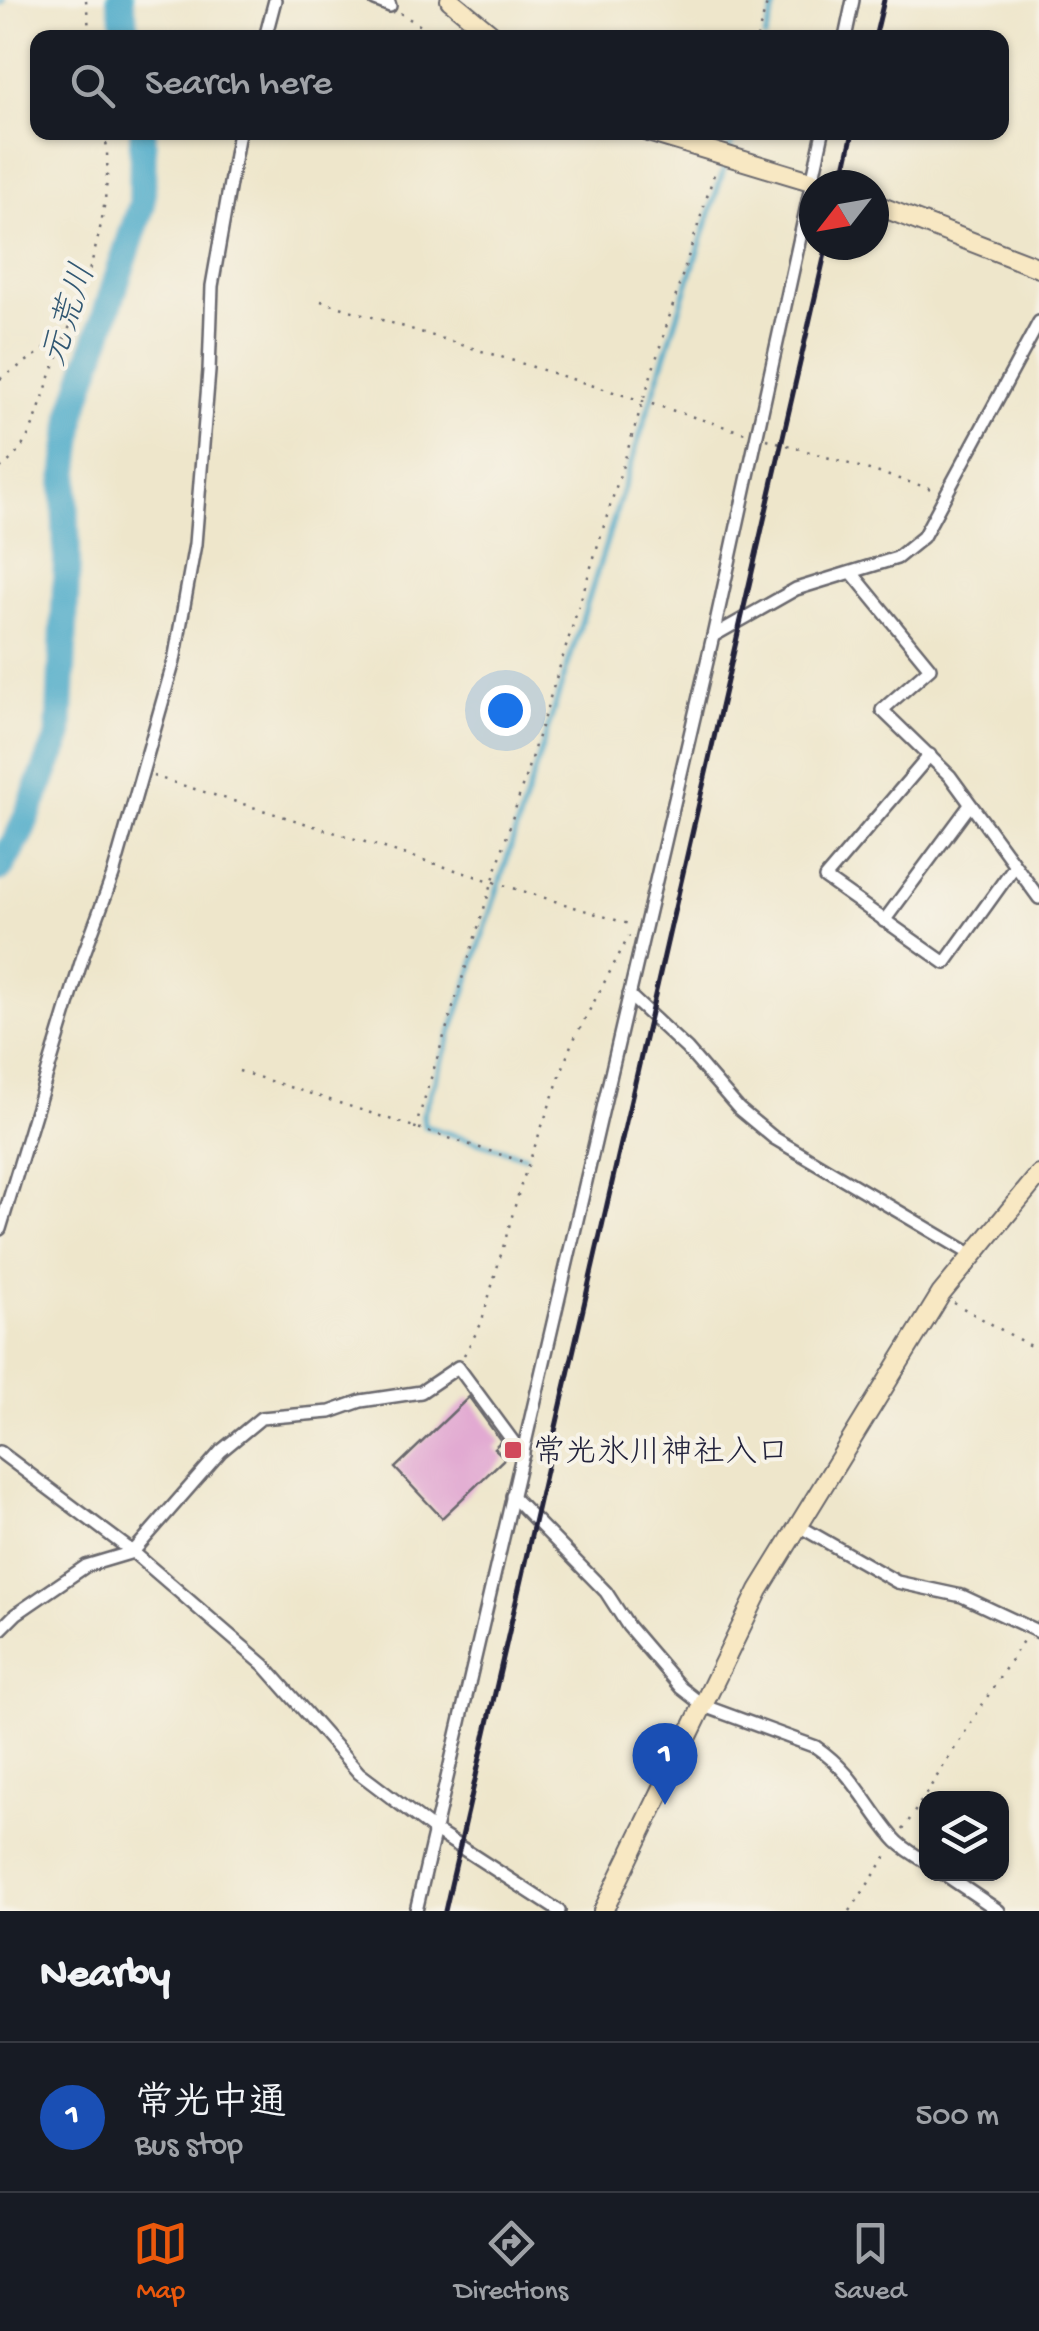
<!DOCTYPE html>
<meta charset="utf-8">
<style>
:root{--surface:#171b24;--page:#20242c;--text:#f1f3f6;--muted:#9ea1a6;--line:#363941;--accent:#ea580c}
body{margin:0;font-family:"Gochi Hand","Klee One",sans-serif;background:var(--page);color:var(--text)}
.controls{position:absolute;right:30px;bottom:30px;display:grid;overflow:hidden;border-radius:20px;box-shadow:0 2px 8px #0004}
.controls button{width:90px;height:90px;display:grid;place-items:center;padding:0;border:0;border-bottom:2px solid var(--line);background:var(--surface);color:var(--text);font:50px sans-serif}
.compass{position:absolute;left:799px;top:170px;width:90px;height:90px;border-radius:50%;background:var(--surface);box-shadow:0 2px 8px #0004;rotate:239deg}
.you{position:absolute;left:505px;top:710px;width:35px;height:35px;margin:-25px;border:8px solid #fff;border-radius:50%;background:#1a73e8;box-shadow:0 0 0 15px #1a73e833}
.badge{display:grid;place-items:center;width:65px;height:65px;border-radius:50%;background:var(--accent);color:#fff;font-size:32px;font-weight:700}
.pin{position:absolute;translate:-50% -82px;filter:drop-shadow(0 2px 5px #0008)}
.pin::after{content:'';position:absolute;top:52px;width:35px;height:30px;background:inherit;clip-path:polygon(0 0,100% 0,50% 100%)}
.list{margin:0;padding:0;list-style:none}
h2{display:flex;justify-content:space-between;align-items:center;height:130px;margin:0;padding:0 40px;font-size:42px}
h2 small{font-size:32px;font-weight:400;color:var(--muted)}
.list li{display:grid;grid-template-columns:65px 1fr auto;gap:30px;align-items:center;box-sizing:border-box;height:150px;padding:0 40px;border-top:2px solid var(--line)}
.list b{display:block;font-size:38px;white-space:nowrap}
.list p{margin:0;font-size:32px;white-space:nowrap;color:var(--muted)}
.list em{font-size:32px;font-style:normal;color:var(--muted)}
.icon{flex:none;width:55px;height:55px;fill:none;stroke:currentColor;stroke-width:2;stroke-linecap:round;stroke-linejoin:round}
.map{position:relative;flex:none;width:1039px;height:1911px;overflow:hidden}
.search{position:absolute;background:var(--surface);box-shadow:0 2px 8px #0004;left:30px;right:30px;top:30px;height:110px;display:flex;align-items:center;gap:25px;box-sizing:border-box;padding:0 35px;border-radius:20px;color:var(--muted);font-size:38px}
.sheet{height:280px;background:var(--surface)}
nav{display:flex;justify-content:space-around;align-items:center;box-sizing:border-box;height:140px;border-top:2px solid var(--line);background:var(--surface);font-size:28px;color:var(--muted)}
nav a{display:grid;justify-items:center;gap:5px}
nav .on{color:var(--accent)}
.map>svg:first-child{display:block}
.lines{fill:none;stroke-linecap:round;stroke-linejoin:round}
.stream{stroke:#49a9c8;stroke-width:5}
.river{stroke:#49a9c8;stroke-width:28}
.building{fill:#e2aad2}
.street-casing{stroke:#69676d;stroke-width:16}
.secondary-casing{stroke:#69676d;stroke-width:22}
.path{stroke:#69676d;stroke-width:2.5;stroke-dasharray:2.5 8;stroke-linecap:butt}
.street{stroke:#fff;stroke-width:11}
.secondary{stroke:#f8e8c3;stroke-width:18}
.rail{stroke:#22223b;stroke-width:5}
.poi-dot{fill:#d1495b;stroke:#f7f3e8;stroke-width:4}
.labels{text-anchor:middle;stroke-width:8;stroke-linejoin:round;paint-order:stroke}
.poi-label{font-size:32px;fill:#22223b;stroke:#f7f3e8;text-anchor:start}
.water-label{font-size:35px;font-style:italic;fill:#325873;stroke:#f7f3e8}
</style>
<div class="map">
<svg width="1039" height="1911" viewBox="0 0 1039 1911">
<rect width="100%" height="100%" fill="#f7f3e8"/>
<filter id="ink" filterUnits="userSpaceOnUse"><feTurbulence type="fractalNoise" baseFrequency=".01" numOctaves="2"/><feDisplacementMap in="SourceGraphic" scale="20" xChannelSelector="R" yChannelSelector="G"/><feConvolveMatrix kernelMatrix="1 2 1 2 8 2 1 2 1" color-interpolation-filters="sRGB"/></filter>
<filter id="wash" filterUnits="userSpaceOnUse"><feTurbulence type="fractalNoise" baseFrequency=".0048" numOctaves="4" result="noise"/><feDisplacementMap in="SourceGraphic" scale="40" xChannelSelector="R" yChannelSelector="G"/><feGaussianBlur stdDeviation="2.25" result="paint"/><feColorMatrix in="noise" values="0 0 0 0 0 0 0 0 0 0 0 0 0 0 0 0 0 1.4 0 .05"/><feComposite in="paint" operator="in"/></filter>
<g filter="url(#wash)">
<rect width="100%" height="100%" fill="#eee6cb"/>
<g class="lines">
<g class="stream">
<polyline points="0,3 3,0"/>
<polyline points="765,38 777,0"/>
<polyline points="729,151 735,132"/>
<polyline points="525,1156 424,1126 423,1115 461,1005 726,162"/>
</g>
<g class="river">
<polyline points="120,0 128,38"/>
<polyline points="0,868 20,833 59,737 67,560 65,487 74,410 142,204 143,132"/>
</g>
</g>
<g id="blocks">
<polygon class="building" points="469,1397 501,1441 494,1448 505,1458 442,1518 395,1468"/>
</g>
</g>
<g filter="url(#ink)">
<use href="#blocks" fill-opacity="0" stroke="#69676d" stroke-width="2.5"/>
<g class="lines">
<defs>
<g id="street">
<polyline points="375,0 390,6 388,0"/>
<polyline points="265,38 275,0"/>
<polyline points="845,38 853,0"/>
<polyline points="853,574 930,668 882,710 950,776 1039,898"/>
<polyline points="713,636 796,589 897,558 923,537 1039,322"/>
<polyline points="930,755 825,878 945,963 1014,867"/>
<polyline points="884,921 970,805"/>
<polyline points="629,995 687,1049 739,1109 774,1138 974,1256"/>
<polyline points="0,1229 83,956 113,875 174,661 195,544 209,371 212,286 239,132"/>
<polyline points="0,1452 133,1552 264,1665 359,1773 434,1830 559,1911"/>
<path d="M 512,1496 L 606,1592 L 628,1626 L 681,1688 L 704,1706 L 816,1747 C 854,1773 866,1805 894,1838 C 902,1848 916,1855 926,1862"/>
<polyline points="799,1526 897,1582 962,1596 1039,1632"/>
<polyline points="0,1630 16,1614 86,1566 133,1552 221,1451 261,1418 330,1412 361,1401 421,1392 458,1367 523,1455"/>
<polyline points="944,1874 999,1911"/>
<polyline points="416,1911 713,636 823,132"/>
</g>
<g id="secondary">
<polyline points="450,0 496,38"/>
<polyline points="648,132 824,185"/>
<polyline points="874,204 1039,268"/>
<polyline points="603,1911 759,1590 941,1294 1039,1175"/>
</g>
</defs>
<use href="#street" class="street-casing"/>
<use href="#secondary" class="secondary-casing"/>
<g class="path">
<polyline points="86,0 90,38"/>
<polyline points="400,13 440,38"/>
<polyline points="757,38 768,0"/>
<polyline points="321,301 745,433"/>
<polyline points="0,379 66,335"/>
<polyline points="767,439 932,489"/>
<path d="M 0,468 C 31,449 38,409 50,377 C 79,303 117,214 105,132"/>
<polyline points="153,776 632,925"/>
<polyline points="239,1071 527,1163"/>
<polyline points="415,1129 715,171"/>
<polyline points="954,1303 1039,1351"/>
<polyline points="464,1355 481,1324 521,1185 571,1045 629,936"/>
<polyline points="903,1830 1024,1639"/>
<polyline points="850,1911 888,1854"/>
</g>
<use href="#street" class="street"/>
<use href="#secondary" class="secondary"/>
<g class="rail">
<polyline points="875,38 884,0"/>
<polyline points="841,185 853,132"/>
<polyline points="445,1911 827,245"/>
</g>
</g>
</g>
<rect class="poi-dot" x="503" y="1440" width="20" height="20" rx="5"/>
<g class="labels">
<g class="poi-label">
<text x="533" y="1461">常光氷川神社入口</text>
</g>
<g class="water-label">
<text transform="translate(66 314) rotate(-72)" y="12">元荒川</text>
</g>
</g>
</svg>
<div class="controls">
<button><svg class="icon" aria-label="layers" viewBox="0 0 24 24"><path d="M12 4l9 5-9 5-9-5zM3 14l9 5 9-5"/></svg></button>
</div>
<svg class="compass" viewBox="-18 -18 36 36"><path d="M0-13l5 13h-10z" fill="#e53935"/><path d="M0 13l5-13h-10z" fill="#9ea1a6"/></svg>
<div class="you"></div>
<div class="pin badge" style="left:665px;top:1805px;background:#1a4fb4">1</div>
<div class="search"><svg class="icon" aria-label="search" viewBox="0 0 24 24"><circle cx="10" cy="10" r="6"/><path d="M15 15l6 6"/></svg>Search here</div>
</div>
<section class="sheet">
<h2>Nearby<small></small></h2>
<ul class="list">
<li><span class="badge" style="background:#1a4fb4">1</span><div><b>常光中通</b><p>Bus stop</p></div><em>500 m</em></li>
</ul>
</section>
<nav>
<a class="on"><svg class="icon" aria-label="map" viewBox="0 0 24 24"><path d="M3 6l6-2 6 2 6-2v14l-6 2-6-2-6 2zM9 4v14M15 6v14"/></svg>Map</a>
<a><svg class="icon" aria-label="directions" viewBox="0 0 24 24"><path d="M12 3l9 9-9 9-9-9zM9 14v-3h6M13 9l2 2-2 2"/></svg>Directions</a>
<a><svg class="icon" aria-label="saved" viewBox="0 0 24 24"><path d="M7 4h10v16l-5-4-5 4z"/></svg>Saved</a>
</nav>
